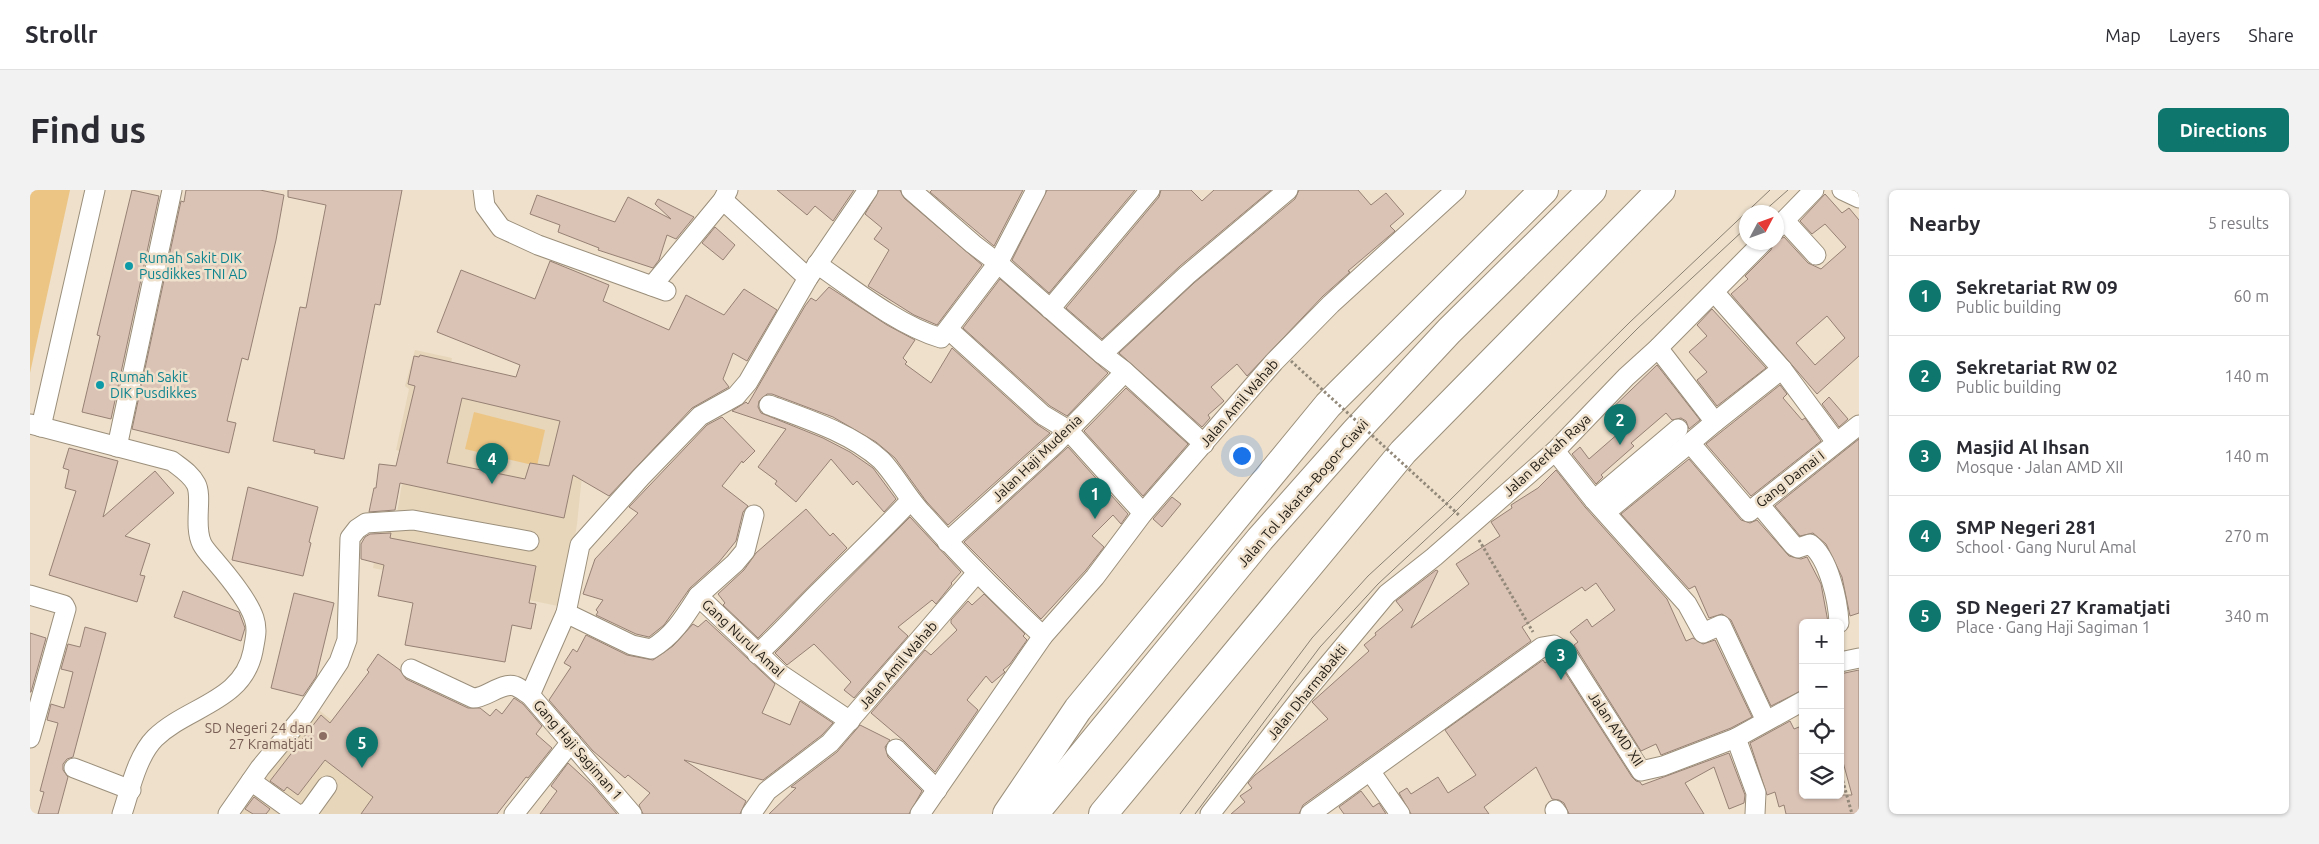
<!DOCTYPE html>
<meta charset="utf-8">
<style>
:root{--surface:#fff;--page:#f2f2f3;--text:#2b2b33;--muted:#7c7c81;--line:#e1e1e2;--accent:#0f766e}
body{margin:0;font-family:Ubuntu,sans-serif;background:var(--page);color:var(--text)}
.controls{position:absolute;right:15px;bottom:15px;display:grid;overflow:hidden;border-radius:8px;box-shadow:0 1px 4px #0004}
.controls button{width:45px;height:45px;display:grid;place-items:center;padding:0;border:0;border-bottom:1px solid var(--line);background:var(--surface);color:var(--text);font:25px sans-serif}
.compass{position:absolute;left:1709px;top:15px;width:45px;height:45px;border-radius:50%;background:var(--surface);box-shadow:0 1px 4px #0004;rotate:49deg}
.you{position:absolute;left:1211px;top:265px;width:18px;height:18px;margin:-12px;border:4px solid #fff;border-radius:50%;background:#1a73e8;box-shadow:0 0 0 8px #1a73e833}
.badge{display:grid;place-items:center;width:32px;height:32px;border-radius:50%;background:var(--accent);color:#fff;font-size:16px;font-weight:700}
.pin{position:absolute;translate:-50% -41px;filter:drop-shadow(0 1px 2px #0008)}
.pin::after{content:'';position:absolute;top:26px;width:18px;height:15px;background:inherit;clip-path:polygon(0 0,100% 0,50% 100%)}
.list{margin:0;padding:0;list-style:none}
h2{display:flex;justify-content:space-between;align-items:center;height:65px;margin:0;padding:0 20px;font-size:21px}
h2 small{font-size:16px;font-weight:400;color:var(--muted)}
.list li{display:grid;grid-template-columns:32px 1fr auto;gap:15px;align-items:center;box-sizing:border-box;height:80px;padding:0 20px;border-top:1px solid var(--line)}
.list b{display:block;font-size:19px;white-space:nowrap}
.list p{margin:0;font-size:16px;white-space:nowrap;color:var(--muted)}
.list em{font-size:16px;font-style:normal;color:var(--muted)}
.icon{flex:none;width:28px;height:28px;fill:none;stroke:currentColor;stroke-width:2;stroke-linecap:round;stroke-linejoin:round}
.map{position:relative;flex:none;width:1829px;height:624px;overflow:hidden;border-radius:8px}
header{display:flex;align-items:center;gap:30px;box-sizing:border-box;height:70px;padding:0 25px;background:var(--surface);border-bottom:1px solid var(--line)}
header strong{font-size:24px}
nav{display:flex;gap:28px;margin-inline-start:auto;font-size:18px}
.intro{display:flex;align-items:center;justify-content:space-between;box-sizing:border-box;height:120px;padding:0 30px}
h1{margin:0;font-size:35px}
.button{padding:12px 22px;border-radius:8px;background:var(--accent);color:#fff;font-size:18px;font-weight:700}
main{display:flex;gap:30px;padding:0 30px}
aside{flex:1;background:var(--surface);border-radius:8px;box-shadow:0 1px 4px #0004}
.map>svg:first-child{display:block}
.built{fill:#e7d6ba}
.green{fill:#ecc585}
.building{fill:#dac2b5;stroke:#968174;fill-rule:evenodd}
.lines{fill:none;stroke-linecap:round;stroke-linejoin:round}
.minor-casing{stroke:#9b8f7b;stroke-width:21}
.highway-casing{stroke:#9b8f7b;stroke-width:30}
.path{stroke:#93897a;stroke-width:3;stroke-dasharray:2.5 2.5;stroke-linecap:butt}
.minor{stroke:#fff;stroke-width:19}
.highway{stroke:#fff;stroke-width:28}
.tram{stroke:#8a8072;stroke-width:1}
.path-bridge{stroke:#93897a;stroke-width:3;stroke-dasharray:2.5 2.5;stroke-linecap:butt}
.culture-dot{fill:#0f9aa8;stroke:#eee0cb;stroke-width:2}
.education-dot{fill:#8d6e63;stroke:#eee0cb;stroke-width:2}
.labels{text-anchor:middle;stroke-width:5;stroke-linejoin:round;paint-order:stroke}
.culture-label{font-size:14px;fill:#0d838f;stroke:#eee0cb;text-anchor:start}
.street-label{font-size:14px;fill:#1e1912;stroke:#eee0cb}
.education-label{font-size:14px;fill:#785e54;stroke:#eee0cb;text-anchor:end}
</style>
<header>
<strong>Strollr</strong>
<nav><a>Map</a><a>Layers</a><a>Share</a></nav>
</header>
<div class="intro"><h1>Find us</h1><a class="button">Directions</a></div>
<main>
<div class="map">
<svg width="1829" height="624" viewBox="0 0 1829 624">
<rect width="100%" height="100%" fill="#eee0cb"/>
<g class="built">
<polygon points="385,160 422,168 421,174 568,207 552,286 547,334 533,417 343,378 351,337 364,341 377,264 366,260 379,199 375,196"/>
<polygon points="286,518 392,600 373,624 210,624"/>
</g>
<g class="green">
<polygon points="0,0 40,0 0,183"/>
<polygon points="444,222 515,240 507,276 435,259"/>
</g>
<g class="building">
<polygon points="102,0 129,6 81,229 52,222 70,146 67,145"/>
<polygon points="156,0 230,0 254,5 246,50 218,170 212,168 197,231 206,233 199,263 102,239 151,11 154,12"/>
<polygon points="258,0 372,0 350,115 345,114 314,269 284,263 285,260 243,251 270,117 276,118 296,15 258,7"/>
<polygon points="747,0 824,0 803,31 785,16 777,25"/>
<polygon points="849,0 870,0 874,8 952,75 907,135 884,125 838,96 859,60 844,49 852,38 835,24"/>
<polygon points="902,0 993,0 964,56 900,2"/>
<polygon points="1017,0 1105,0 1019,103 982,70"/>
<polygon points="1131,0 1161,0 1172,11 1184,0 1241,0 1150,76 1072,149 1036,118 1129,7"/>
<polygon points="1269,0 1328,0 1341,15 1356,3 1374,24 1360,36 1365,41 1318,81 1320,82 1293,106 1217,186 1207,174 1181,197 1194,211 1178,225 1180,228 1172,237 1089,163 1164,93 1265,9"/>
<path d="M 1795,4 L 1812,23 L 1819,18 L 1829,30 L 1829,166 L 1787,204 L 1701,104 L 1718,89 L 1715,86 L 1741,60 L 1744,52 L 1754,47 L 1778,73 L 1791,79 L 1816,57 L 1795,34 L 1782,44 L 1770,31 ZM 1797,126 L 1815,148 L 1785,175 L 1766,153 Z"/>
<polygon points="507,5 585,32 598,7 641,29 625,14 628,9 664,27 646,49 637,45 629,70 623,78 568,60 569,58 528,42 530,35 500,24"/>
<polygon points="685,37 705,55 693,70 672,53"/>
<path d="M 520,71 L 579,95 L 573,111 L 639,140 L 656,105 L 694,125 L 714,99 L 747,120 L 717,171 L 703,163 L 693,189 L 699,197 L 662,218 L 579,306 L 543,285 L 534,328 L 370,293 L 365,320 L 339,322 L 344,298 L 346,298 L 349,274 L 366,276 L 385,196 L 378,194 L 384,166 L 389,167 L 390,165 L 486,187 L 490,175 L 407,142 L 431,80 L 505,109 ZM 432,208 L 530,231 L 519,276 L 500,273 L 495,289 L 417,273 Z"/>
<polygon points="970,89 1078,183 1037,226 1020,216 933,138"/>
<polygon points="799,97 857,135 885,150 873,168 877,172 875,174 901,193 922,158 1005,233 1020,243 918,335 896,311 865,268 846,252 803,227 742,204 737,204 729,211 728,217 731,223 793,248 820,262 843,278 866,309 854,322 827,291 823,295 801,269 766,312 745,294 747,291 728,277 756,239 702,221 716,212 718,214 775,116 781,108 786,111"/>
<polygon points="1682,119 1736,178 1687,216 1667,190 1677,182 1659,162 1677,146 1667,135"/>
<polygon points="1627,175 1670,230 1659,239 1656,231 1651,228 1642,230 1636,223 1601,253 1604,256 1571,285 1573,287 1566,294 1542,264 1550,257 1559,269 1590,242 1575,225"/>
<polygon points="1750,195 1757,204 1753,208 1772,230 1775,228 1791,251 1721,306 1676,254"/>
<polygon points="1096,198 1158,254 1113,306 1054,241"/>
<polygon points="1799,207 1818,229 1809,237 1792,214"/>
<polygon points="692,227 725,261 713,273 712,271 692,296 718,316 713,322 706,351 689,372 660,398 634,435 619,447 606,444 566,425 568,422 566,420 573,410 553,404 565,369 608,323 599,317 677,235"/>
<polygon points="1829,249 1829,423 1820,426 1812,387 1796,354 1783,343 1770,346 1745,316"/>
<polygon points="1038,257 1098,324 1091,334 1083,325 1062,346 1074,357 1056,380 1011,429 934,352"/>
<polygon points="39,258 88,271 73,327 125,281 144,303 95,346 120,354 110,385 115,386 107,412 19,385 46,301 35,298 39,280 33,278"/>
<polygon points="1659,269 1711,330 1720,333 1727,330 1759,366 1771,369 1777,367 1791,394 1798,432 1773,433 1773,500 1741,516 1701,430 1692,424 1679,428 1665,396 1659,399 1591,324"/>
<polygon points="1526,280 1555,317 1637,409 1656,451 1663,448 1673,454 1685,450 1722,527 1701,538 1631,565 1626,554 1611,561 1544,455 1548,452 1540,442 1557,429 1562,437 1585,420 1566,393 1555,401 1552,397 1492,437 1501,451 1273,615 1269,624 1201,624 1215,612 1210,606 1222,598 1218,593 1225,585 1298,529 1282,512 1339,461 1334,455 1346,445 1345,443 1373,420 1366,411 1406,380 1408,381 1381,438 1439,394 1426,374 1470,346 1461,332 1482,318 1481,315 1508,298"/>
<polygon points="218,297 288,317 279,352 281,353 273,386 202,370"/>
<polygon points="1142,307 1151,314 1132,337 1123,329"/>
<polygon points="776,319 800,346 803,343 817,358 728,448 693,415 695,413 688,404 714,380 726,363"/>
<polygon points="880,327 931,382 921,393 922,394 906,414 902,410 868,437 878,446 824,508 814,500 821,492 784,454 757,475 745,463"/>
<polygon points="361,343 360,348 506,376 499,413 506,414 501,439 482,435 475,472 375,455 383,413 348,406 354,375 331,369 331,354 335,347 340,344"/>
<polygon points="153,401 209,422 215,438 211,451 144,427"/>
<polygon points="264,403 304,413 286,487 273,506 241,498"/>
<polygon points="954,404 995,444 993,446 997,450 980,474 973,480 975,482 962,493 956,486 937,510 948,520 905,582 874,551 841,523 895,460 901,465 927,440 921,433 921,430 938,411 942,415"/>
<polygon points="676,430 745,494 732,523 760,535 770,511 803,533 792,545 733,590 654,570 716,611 710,624 613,624 609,615 620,603 598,585 595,588 563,561 519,510 541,477 534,473 543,459 547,462 556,445 597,465 623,470 643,456 663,434 668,437"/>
<polygon points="55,437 76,443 43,567 37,569 33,574 33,580 38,587 28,624 8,624 14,602 10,601 28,533 17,530 21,514 34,518 43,482 31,479 38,454 50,457"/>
<polygon points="0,443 16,448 1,502 0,502"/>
<polygon points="348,464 370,480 376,489 438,518 450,518 460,526 466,519 472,524 484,508 493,514 512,536 506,544 522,558 498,588 496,587 467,624 331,624 343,607 295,570 268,605 257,597 254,601 240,591 291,525 300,533 339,482 337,480"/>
<polygon points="1523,468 1527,470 1602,587 1606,591 1610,592 1612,595 1699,563 1715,605 1714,613 1699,619 1684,577 1655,593 1674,624 1539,624 1534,613 1529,610 1522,609 1506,577 1454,617 1459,624 1381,624 1369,603 1377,598 1381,604 1408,587 1418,603 1446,585 1415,540 1513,470 1515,473"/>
<polygon points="1829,480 1829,624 1756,624 1754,615 1749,617 1745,602 1737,605 1720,553 1760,531 1764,539 1769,537 1773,552 1773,605 1822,605 1810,561 1810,484"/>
<polygon points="830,535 860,550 855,557 858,567 892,601 879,624 739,624 766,598 761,597 807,562"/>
<polygon points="538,573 563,596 587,624 510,624 527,601 521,596"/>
<polygon points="1331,601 1343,617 1349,613 1356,624 1314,624 1309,617"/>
<polygon points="224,607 240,619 236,624 223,624 215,619"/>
</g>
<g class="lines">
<defs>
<g id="minor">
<polyline points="453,0 455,16 471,38 508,55 636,101"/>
<polyline points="881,0 943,54 968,73 1072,164 1093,180 1174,254"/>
<polyline points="1812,0 1829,8"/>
<polyline points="693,10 778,88"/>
<polyline points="1755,31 1786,65"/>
<polyline points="1746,39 1784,0"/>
<path d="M 787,74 C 823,99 869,136 911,148 L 968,73 L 1006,0"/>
<polyline points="622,96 693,10 698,0"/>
<polyline points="1684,102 1752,179 1806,252"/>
<polyline points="1020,119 1120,0"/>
<polyline points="919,140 1013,225 1038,240 1113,323"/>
<polyline points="1628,158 1685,232 1660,253 1719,322 1829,235"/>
<polyline points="1072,164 1157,85 1258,0"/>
<path d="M 739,215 C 777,229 821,243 851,270 C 865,284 878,309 893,324 C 931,367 971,407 1013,446"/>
<polyline points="1685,232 1752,179"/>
<path d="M 0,234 L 142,271 C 151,278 161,284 166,294 C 173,307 163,336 172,354 C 175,360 181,366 186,372 C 198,386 218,410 224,428 C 228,440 225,449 223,461 C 213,512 158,516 125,548 C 107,566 100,600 92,624"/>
<polyline points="11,237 65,0"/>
<polyline points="87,257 142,0"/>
<polyline points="1525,261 1564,310 1657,414 1673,443 1691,435 1736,531"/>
<polyline points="1564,310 1648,239"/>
<path d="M 1729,314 L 1764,356 L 1768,358 L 1780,354 C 1799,368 1808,411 1809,433"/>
<polyline points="1576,322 1660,253"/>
<polyline points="917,352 1026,253 1095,182"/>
<polyline points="0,405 34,415 36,419 0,548"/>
<polyline points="668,406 705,373 715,361 724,325"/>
<path d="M 536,423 L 602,455 L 621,459 C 643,446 654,428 668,406 L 750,484 L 820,531"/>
<path d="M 727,464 C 749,445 767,424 787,404 C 818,373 850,343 880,311"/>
<polyline points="1810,472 1829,468"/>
<path d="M 381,479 L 443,508 C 457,508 471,492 485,496 C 490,498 495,502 500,505 L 602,624"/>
<polyline points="500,505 536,423 550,355 611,287 670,226 706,206 718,192 778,88 838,0"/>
<polyline points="1706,548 1726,603 1725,624"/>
<polyline points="866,559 907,600"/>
<polyline points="44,578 101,600"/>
<polyline points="1340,581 1370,624"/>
<polyline points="221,591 267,624"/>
<polyline points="1525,620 1528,624"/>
<polyline points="198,624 230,578 274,525 309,472 317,450 320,348 327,339 336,333 383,330 499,351"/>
<polyline points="274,624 279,621 297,596"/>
<polyline points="484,624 541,552"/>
<polyline points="721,624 737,601 800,553 946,384"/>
<polyline points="890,624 1013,446 1065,387 1113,323 1244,172 1301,114 1426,0"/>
<polyline points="1180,624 1273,505 1357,404 1404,367 1525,261 1596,187 1628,158 1733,52"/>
<polyline points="1280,624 1512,457 1524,455 1535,462 1611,581 1633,576 1706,548 1773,511"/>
</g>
<g id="highway">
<polyline points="977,624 1048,519 1298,215 1514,0"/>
<polyline points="1004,624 1230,349 1325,242 1419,141 1562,0"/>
<polyline points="1073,624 1373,262 1631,0"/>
</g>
</defs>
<use href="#minor" class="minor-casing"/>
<use href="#highway" class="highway-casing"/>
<g class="path">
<polyline points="1449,350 1503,442"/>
<polyline points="1810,581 1822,624"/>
</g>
<use href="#minor" class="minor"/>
<use href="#highway" class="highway"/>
<g class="tram">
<polyline points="1733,22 1758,0"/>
<polyline points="1150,624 1282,448 1338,386 1414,316 1600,132 1740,0"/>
<polyline points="1165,624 1290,457 1348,394 1422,325 1608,138 1716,38"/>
</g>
<polyline class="path-bridge" points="1261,171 1430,326"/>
</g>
<g class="culture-dot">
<circle cx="99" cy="76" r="5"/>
<circle cx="70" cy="195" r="5"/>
</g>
<circle class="education-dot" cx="293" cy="546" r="5"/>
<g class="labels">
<g class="culture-label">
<text x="109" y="73">Rumah Sakit DIK<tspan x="109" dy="16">Pusdikkes TNI AD</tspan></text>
<text x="80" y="192">Rumah Sakit<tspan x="80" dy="16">DIK Pusdikkes</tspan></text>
</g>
<g class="street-label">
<text transform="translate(1209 213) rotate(-49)" y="5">Jalan Amil Wahab</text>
<text transform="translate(1517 265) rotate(-43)" y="5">Jalan Berkah Raya</text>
<text transform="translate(1007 268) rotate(-44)" y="5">Jalan Haji Mudenia</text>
<text transform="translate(1760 289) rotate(-38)" y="5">Gang Damai I</text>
<text transform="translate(1273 303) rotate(-49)" y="5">Jalan Tol Jakarta–Bogor–Ciawi</text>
<text transform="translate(713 448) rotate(43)" y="5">Gang Nurul Amal</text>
<text transform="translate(868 475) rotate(-49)" y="5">Jalan Amil Wahab</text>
<text transform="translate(1277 502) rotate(-51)" y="5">Jalan Dharmabakti</text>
<text transform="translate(1586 539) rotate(56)" y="5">Jalan AMD XII</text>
<text transform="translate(548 560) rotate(49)" y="5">Gang Haji Sagiman 1</text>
</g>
<g class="education-label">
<text x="283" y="543">SD Negeri 24 dan<tspan x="283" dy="16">27 Kramatjati</tspan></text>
</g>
</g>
</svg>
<div class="controls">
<button>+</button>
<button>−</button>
<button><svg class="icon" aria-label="locate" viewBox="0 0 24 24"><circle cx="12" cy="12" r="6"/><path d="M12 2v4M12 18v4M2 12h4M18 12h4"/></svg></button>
<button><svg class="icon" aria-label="layers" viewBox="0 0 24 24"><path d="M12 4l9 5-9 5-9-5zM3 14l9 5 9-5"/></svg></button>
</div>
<svg class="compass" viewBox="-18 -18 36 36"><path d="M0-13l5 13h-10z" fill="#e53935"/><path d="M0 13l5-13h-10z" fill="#7c7c81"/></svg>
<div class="you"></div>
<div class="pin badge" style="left:1065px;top:329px">1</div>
<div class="pin badge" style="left:1590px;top:255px">2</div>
<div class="pin badge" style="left:1531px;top:490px">3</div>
<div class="pin badge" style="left:462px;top:294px">4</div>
<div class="pin badge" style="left:332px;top:578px">5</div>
</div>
<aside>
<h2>Nearby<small>5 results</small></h2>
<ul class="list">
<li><span class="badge">1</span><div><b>Sekretariat RW 09</b><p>Public building</p></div><em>60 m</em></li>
<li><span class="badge">2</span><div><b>Sekretariat RW 02</b><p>Public building</p></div><em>140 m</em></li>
<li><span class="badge">3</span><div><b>Masjid Al Ihsan</b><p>Mosque · Jalan AMD XII</p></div><em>140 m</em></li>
<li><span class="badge">4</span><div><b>SMP Negeri 281</b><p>School · Gang Nurul Amal</p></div><em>270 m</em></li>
<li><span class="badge">5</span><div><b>SD Negeri 27 Kramatjati</b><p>Place · Gang Haji Sagiman 1</p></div><em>340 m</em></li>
</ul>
</aside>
</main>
